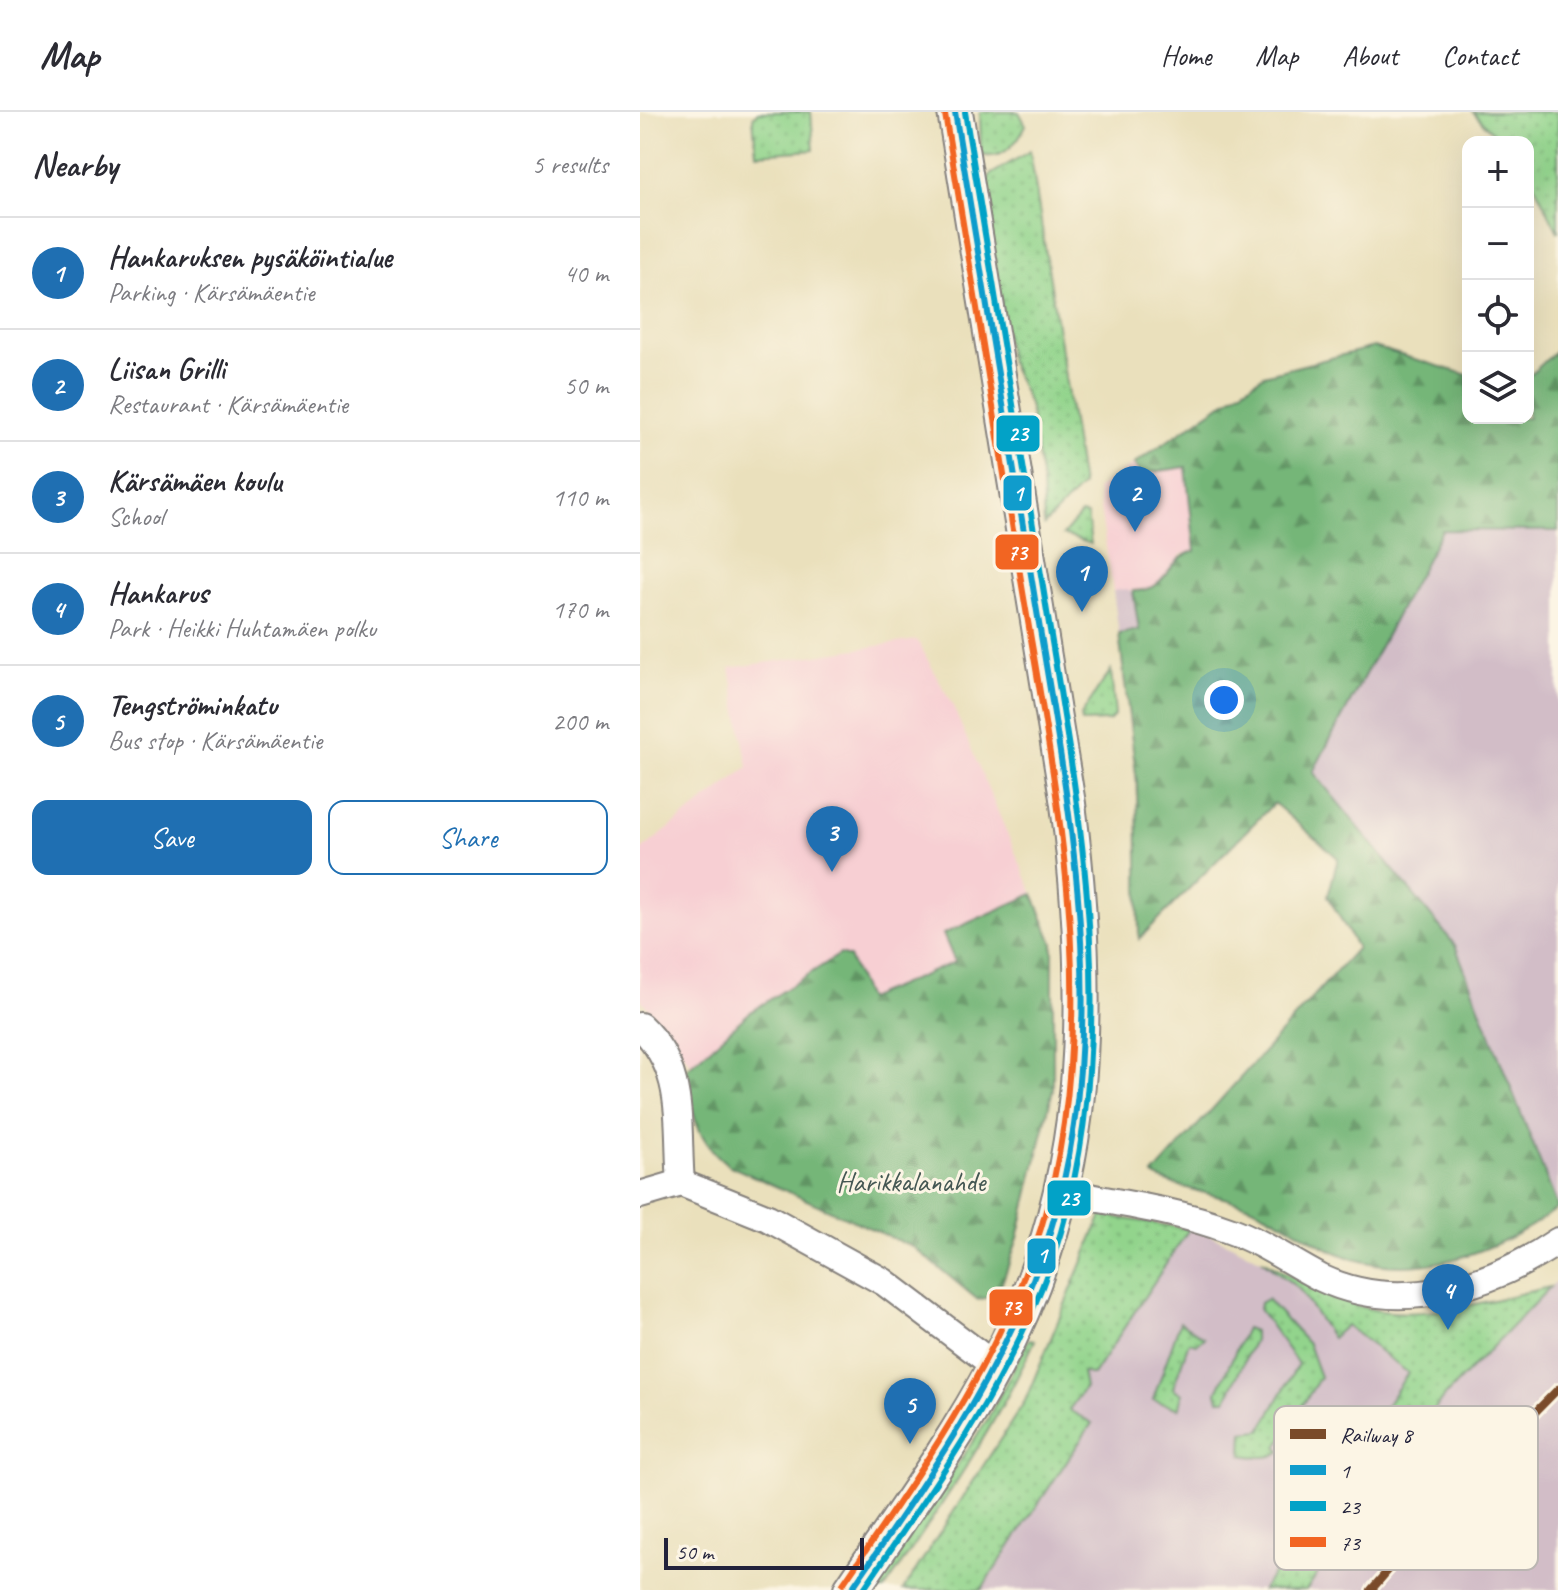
<!DOCTYPE html>
<meta charset="utf-8">
<style>
:root{--surface:#fff;--page:#f7f7f7;--text:#2b2b33;--muted:#7c7c81;--line:#e1e1e2;--accent:#1f6fb2}
body{margin:0;font-family:Caveat,sans-serif;background:var(--page);color:var(--text)}
.controls{position:absolute;right:24px;top:24px;display:grid;overflow:hidden;border-radius:16px;box-shadow:0 8px 32px #0002}
.controls button{width:72px;height:72px;display:grid;place-items:center;padding:0;border:0;border-bottom:2px solid var(--line);background:var(--surface);color:var(--text);font:40px sans-serif}
.scale{position:absolute;left:24px;bottom:20px;width:200px;box-sizing:border-box;padding-left:8px;border:4px solid #22223b;border-top:0;font-size:22px;line-height:28px;white-space:nowrap;color:#22223b;-webkit-text-stroke:6px #fcf5e5;paint-order:stroke}
.you{position:absolute;left:584px;top:588px;width:28px;height:28px;margin:-20px;border:6px solid #fff;border-radius:50%;background:#1a73e8;box-shadow:0 0 0 12px #1a73e833}
.badge{display:grid;place-items:center;width:52px;height:52px;border-radius:50%;background:var(--accent);color:#fff;font-size:26px;font-weight:700}
.pin{position:absolute;translate:-50% -66px;filter:drop-shadow(0 2px 4px #0008)}
.pin::after{content:'';position:absolute;top:42px;width:28px;height:24px;background:inherit;clip-path:polygon(0 0,100% 0,50% 100%)}
.list{margin:0;padding:0;list-style:none}
h2{display:flex;justify-content:space-between;align-items:center;height:104px;margin:0;padding:0 32px;font-size:34px}
h2 small{font-size:26px;font-weight:400;color:var(--muted)}
.list li{display:grid;grid-template-columns:52px 1fr auto;gap:24px;align-items:center;box-sizing:border-box;height:112px;padding:0 32px;border-top:2px solid var(--line)}
.list b{display:block;font-size:30px;white-space:nowrap}
.list p{margin:0;font-size:26px;white-space:nowrap;color:var(--muted)}
.list em{font-size:26px;font-style:normal;color:var(--muted)}
.actions{display:flex;gap:16px;padding:24px 32px}
.actions a{flex:1;padding:18px 0;border:2px solid var(--accent);border-radius:16px;text-align:center;font-size:28px;color:var(--accent)}
.actions .main{background:var(--accent);color:#fff}
.icon{flex:none;width:44px;height:44px;fill:none;stroke:currentColor;stroke-width:2;stroke-linecap:round;stroke-linejoin:round}
.map{position:relative;flex:none;width:918px;height:1478px;overflow:hidden}
header{display:flex;align-items:center;gap:48px;box-sizing:border-box;height:112px;padding:0 40px;background:var(--surface);border-bottom:2px solid var(--line)}
header strong{font-size:38px}
nav{display:flex;gap:44px;margin-inline-start:auto;font-size:28px}
main{display:flex}
aside{flex:1;background:var(--surface)}
.map>svg:first-child{display:block}
.built{fill:#f7cfd3}
.industrial{fill:#d2bdc7}
.grass{fill:url(#grass-dots);stroke:#5a7b64;stroke-width:2}
.forest{fill:url(#forest-firs);stroke:#4c6c5a;stroke-width:2}
.lines{fill:none;stroke-linecap:round;stroke-linejoin:round}
.minor-casing{stroke:#86817c;stroke-width:30}
.tertiary-casing{stroke:#86817c;stroke-width:38}
.minor{stroke:#fff;stroke-width:26}
.tertiary{stroke:#fff;stroke-width:34}
.bus-1-casing{stroke:#fcf5e5;stroke-width:12}
.bus-2-casing{stroke:#fcf5e5;stroke-width:12}
.bus-3-casing{stroke:#fcf5e5;stroke-width:12}
.bus-1{stroke:#109ccc;stroke-width:6}
.bus-2{stroke:#02a2c7;stroke-width:6}
.bus-3{stroke:#f26522;stroke-width:6}
.rail-1-casing{stroke:#fcf5e5;stroke-width:14}
.rail-1{stroke:#7a4b2a;stroke-width:8}
.labels{text-anchor:middle;stroke-width:6;stroke-linejoin:round;paint-order:stroke}
.park-label{font-size:28px;fill:#445753;stroke:#fcf5e5}
.key{fill:#fcf5e5;stroke:#bbb6b2;stroke-width:2}
.key-label{font-size:22px;fill:#22223b}
.line-badge{stroke:#fcf5e5;stroke-width:3}
.badge-label{font-size:22px;text-anchor:middle;font-weight:bold;fill:#fff}
</style>
<header>
<strong>Map</strong>
<nav><a>Home</a><a>Map</a><a>About</a><a>Contact</a></nav>
</header>
<main>
<aside>
<h2>Nearby<small>5 results</small></h2>
<ul class="list">
<li><span class="badge">1</span><div><b>Hankaruksen pysäköintialue</b><p>Parking · Kärsämäentie</p></div><em>40 m</em></li>
<li><span class="badge">2</span><div><b>Liisan Grilli</b><p>Restaurant · Kärsämäentie</p></div><em>50 m</em></li>
<li><span class="badge">3</span><div><b>Kärsämäen koulu</b><p>School</p></div><em>110 m</em></li>
<li><span class="badge">4</span><div><b>Hankarus</b><p>Park · Heikki Huhtamäen polku</p></div><em>170 m</em></li>
<li><span class="badge">5</span><div><b>Tengströminkatu</b><p>Bus stop · Kärsämäentie</p></div><em>200 m</em></li>
</ul>
<div class="actions"><a class="main">Save</a><a>Share</a></div>
</aside>
<div class="map">
<svg width="918" height="1478" viewBox="0 0 918 1478">
<defs>
<pattern id="grass-dots" width="8" height="8" patternUnits="userSpaceOnUse" patternTransform="scale(2)"><rect width="8" height="8" fill="#92d48c"/><path d="M2 2h.1M6 6h.1" fill="none" stroke="#7eb67a" stroke-width="1.8" stroke-linecap="round"/></pattern>
<pattern id="forest-firs" width="22" height="20" patternUnits="userSpaceOnUse" patternTransform="scale(2)"><rect width="22" height="20" fill="#75b678"/><path d="M5 1l3.5 6h-7zM16 11l3.5 6h-7z" fill="#609464"/></pattern>
</defs>
<rect width="100%" height="100%" fill="#fcf5e5"/>
<filter id="ink" filterUnits="userSpaceOnUse"><feTurbulence type="fractalNoise" baseFrequency=".0125" numOctaves="2"/><feDisplacementMap in="SourceGraphic" scale="16" xChannelSelector="R" yChannelSelector="G"/><feConvolveMatrix kernelMatrix="1 2 1 2 8 2 1 2 1" color-interpolation-filters="sRGB"/></filter>
<filter id="wash" filterUnits="userSpaceOnUse"><feTurbulence type="fractalNoise" baseFrequency=".006" numOctaves="4" result="noise"/><feDisplacementMap in="SourceGraphic" scale="32" xChannelSelector="R" yChannelSelector="G"/><feGaussianBlur stdDeviation="1.8" result="paint"/><feColorMatrix in="noise" values="0 0 0 0 0 0 0 0 0 0 0 0 0 0 0 0 0 1.4 0 .05"/><feComposite in="paint" operator="in"/></filter>
<g filter="url(#wash)">
<rect width="100%" height="100%" fill="#eae0bc"/>
<g class="built">
<polygon points="494,352 501,362 546,355 555,440 542,442 524,467 511,477 473,479 457,377"/>
<polygon points="277,528 312,592 393,782 381,787 379,819 51,1000 44,959 51,952 0,886 0,739 108,655 90,556"/>
</g>
<g class="industrial">
<polygon points="802,418 918,419 918,1096 815,833 673,660"/>
<polygon points="485,477 493,479 499,518 479,522 473,479"/>
<polygon points="462,1103 562,1119 622,1148 802,1287 918,1167 918,1478 263,1478 385,1289"/>
</g>
<g class="grass">
<polygon points="118,0 171,0 174,38 116,42 113,5"/>
<path d="M 340,0 L 379,0 L 386,13 C 377,31 363,49 341,43 Z"/>
<polygon points="833,0 918,0 918,120 888,60 888,30 861,30"/>
<polygon points="390,39 442,374 404,413 402,370 389,292 369,248 344,77 350,63"/>
<polygon points="441,402 447,403 451,432 423,423"/>
<polygon points="471,558 475,603 469,609 442,610 441,603"/>
<polygon points="462,1103 549,1117 453,1263 442,1260 445,1275 429,1298 452,1311 341,1478 263,1478 385,1289"/>
<path d="M 622,1148 C 654,1165 686,1185 722,1195 C 782,1212 851,1187 910,1175 L 802,1287 L 666,1478 L 622,1478 L 768,1261 L 706,1213 L 692,1226 L 659,1177 Z"/>
<path d="M 627,1187 L 668,1232 L 680,1265 L 637,1335 L 641,1339 C 630,1348 616,1345 602,1343 L 603,1320 L 621,1318 L 658,1252 L 619,1197 L 620,1191 Z"/>
<polygon points="540,1210 564,1226 556,1232 549,1230 533,1276 542,1282 539,1297 513,1288"/>
<polygon points="606,1216 614,1219 614,1228 586,1288 579,1288 577,1280"/>
<path d="M 389,1227 L 395,1228 C 355,1317 299,1397 244,1478 L 234,1478 L 347,1308 Z"/>
</g>
<g class="forest">
<path d="M 734,235 L 828,263 L 828,306 L 888,306 L 888,265 L 918,237 L 918,419 L 802,418 L 673,660 L 815,833 L 918,1096 C 855,1142 769,1174 693,1139 C 665,1126 641,1107 612,1095 C 590,1086 526,1073 513,1063 L 717,836 L 688,784 L 698,746 L 634,691 L 499,827 L 497,671 L 479,522 L 499,518 L 493,479 C 530,479 526,446 555,439 L 546,355 L 501,362 L 494,352 L 624,263 Z"/>
<path d="M 393,782 L 413,831 L 413,977 L 378,1126 L 358,1182 L 338,1188 L 275,1136 L 90,1054 C 56,1030 51,997 44,959 L 109,901 L 200,842 L 209,845 L 227,887 L 315,850 L 303,822 Z"/>
</g>
</g>
<g filter="url(#ink)">
<g class="lines">
<defs>
<g id="minor">
<path d="M 0,914 C 47,958 36,1012 41,1071"/>
<path d="M 422,1080 C 478,1091 536,1098 589,1118 C 623,1130 650,1150 681,1166 C 759,1203 851,1175 918,1129"/>
<polyline points="0,1083 41,1071 128,1106 244,1170 355,1254"/>
</g>
<path id="tertiary" d="M 211,1478 C 261,1404 314,1332 356,1253 C 452,1073 453,889 428,692 L 315,0"/>
</defs>
<use href="#minor" class="minor-casing"/>
<use href="#tertiary" class="tertiary-casing"/>
<use href="#minor" class="minor"/>
<use href="#tertiary" class="tertiary"/>
<defs>
<path id="bus-1" d="M 211,1478 C 289,1364 368,1253 410,1120 C 476,911 427,685 393,475 C 367,317 341,158 315,0"/>
<path id="bus-2" d="M 223,1478 C 300,1365 382,1253 421,1120 C 483,908 437,687 403,475 C 377,316 351,158 325,0"/>
<path id="bus-3" d="M 203,1472 C 280,1359 360,1249 401,1116 C 465,907 417,684 382,474 C 357,317 331,159 305,2"/>
</defs>
<use href="#bus-1" class="bus-1-casing"/>
<use href="#bus-2" class="bus-2-casing"/>
<use href="#bus-3" class="bus-3-casing"/>
<use href="#bus-1" class="bus-1"/>
<use href="#bus-2" class="bus-2"/>
<use href="#bus-3" class="bus-3"/>
<defs>
<polyline id="rail-1" points="731,1478 814,1383 918,1277"/>
</defs>
<use href="#rail-1" class="rail-1-casing"/>
<use href="#rail-1" class="rail-1"/>
</g>
</g>
<g class="labels">
<g class="park-label">
<text x="271" y="1079">Harikkalanahde</text>
</g>
</g>
<rect x="634" y="1294" width="264" height="164" rx="12" class="key"/>
<rect x="650" y="1317" width="36" height="10" fill="#7a4b2a"/>
<rect x="650" y="1353" width="36" height="10" fill="#109ccc"/>
<rect x="650" y="1389" width="36" height="10" fill="#02a2c7"/>
<rect x="650" y="1425" width="36" height="10" fill="#f26522"/>
<g class="key-label">
<text x="700" y="1330">Railway 8</text>
<text x="700" y="1366">1</text>
<text x="700" y="1402">23</text>
<text x="700" y="1438">73</text>
</g>
<g class="line-badge">
<rect x="355" y="302" width="46" height="39" rx="8" fill="#02a2c7"/>
<rect x="362" y="362" width="31" height="38" rx="8" fill="#109ccc"/>
<rect x="354" y="421" width="46" height="38" rx="8" fill="#f26522"/>
<rect x="406" y="1067" width="46" height="38" rx="8" fill="#02a2c7"/>
<rect x="386" y="1125" width="31" height="38" rx="8" fill="#109ccc"/>
<rect x="348" y="1176" width="46" height="39" rx="8" fill="#f26522"/>
</g>
<g class="badge-label">
<text x="378" y="329">23</text>
<text x="378" y="389">1</text>
<text x="377" y="448">73</text>
<text x="429" y="1094">23</text>
<text x="402" y="1151">1</text>
<text x="371" y="1203">73</text>
</g>
</svg>
<div class="controls">
<button>+</button>
<button>−</button>
<button><svg class="icon" aria-label="locate" viewBox="0 0 24 24"><circle cx="12" cy="12" r="6"/><path d="M12 2v4M12 18v4M2 12h4M18 12h4"/></svg></button>
<button><svg class="icon" aria-label="layers" viewBox="0 0 24 24"><path d="M12 4l9 5-9 5-9-5zM3 14l9 5 9-5"/></svg></button>
</div>
<div class="scale">50 m</div>
<div class="you"></div>
<div class="pin badge" style="left:442px;top:500px">1</div>
<div class="pin badge" style="left:495px;top:420px">2</div>
<div class="pin badge" style="left:192px;top:760px">3</div>
<div class="pin badge" style="left:808px;top:1218px">4</div>
<div class="pin badge" style="left:270px;top:1332px">5</div>
</div>
</main>
